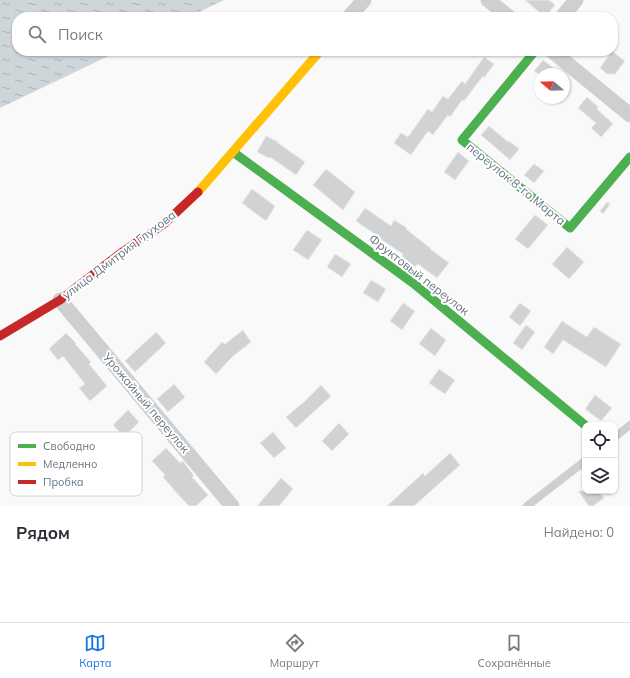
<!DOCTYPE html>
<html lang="ru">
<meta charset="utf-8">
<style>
:root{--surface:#fff;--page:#f2f2f3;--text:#2b2b33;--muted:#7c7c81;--line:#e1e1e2;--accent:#1a73e8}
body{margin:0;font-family:Mulish,sans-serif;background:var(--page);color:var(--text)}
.controls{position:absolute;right:12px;bottom:12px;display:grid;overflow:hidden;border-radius:8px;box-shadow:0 1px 3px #0004}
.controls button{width:36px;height:36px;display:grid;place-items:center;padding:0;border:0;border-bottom:1px solid var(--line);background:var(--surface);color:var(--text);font:20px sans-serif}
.compass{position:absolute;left:534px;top:68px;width:36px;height:36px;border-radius:50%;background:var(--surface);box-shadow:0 1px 3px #0004;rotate:289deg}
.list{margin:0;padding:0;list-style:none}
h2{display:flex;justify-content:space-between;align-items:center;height:52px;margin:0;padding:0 16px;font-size:17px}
h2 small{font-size:13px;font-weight:400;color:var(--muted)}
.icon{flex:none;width:22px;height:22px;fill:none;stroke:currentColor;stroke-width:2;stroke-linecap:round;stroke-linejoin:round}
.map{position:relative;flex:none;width:630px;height:506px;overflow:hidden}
.search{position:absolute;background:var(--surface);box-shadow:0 1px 3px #0004;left:12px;right:12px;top:12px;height:44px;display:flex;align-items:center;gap:10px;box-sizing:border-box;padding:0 14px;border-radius:16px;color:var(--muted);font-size:15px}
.sheet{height:116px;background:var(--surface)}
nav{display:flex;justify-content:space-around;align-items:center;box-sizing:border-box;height:56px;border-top:1px solid var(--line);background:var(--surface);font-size:11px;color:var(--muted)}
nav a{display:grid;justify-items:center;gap:2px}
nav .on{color:var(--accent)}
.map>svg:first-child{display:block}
.water{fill:url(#water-ripples)}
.building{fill:#d0d2d3;stroke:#e8e8e8}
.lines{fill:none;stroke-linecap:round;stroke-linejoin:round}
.lane{stroke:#cecfd0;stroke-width:8}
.street{stroke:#cecfd0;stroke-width:15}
.fast{stroke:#4caf50;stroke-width:9}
.slow{stroke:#ffc107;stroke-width:9}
.jam{stroke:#c62828;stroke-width:9}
.labels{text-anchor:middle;stroke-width:4;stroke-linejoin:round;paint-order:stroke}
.street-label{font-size:12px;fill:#657683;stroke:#fff}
.key{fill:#fff;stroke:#d1d6da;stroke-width:1}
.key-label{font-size:11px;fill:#657683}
</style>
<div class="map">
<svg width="630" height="506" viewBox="0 0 630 506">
<defs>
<pattern id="water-ripples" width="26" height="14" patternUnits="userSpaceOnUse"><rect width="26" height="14" fill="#ced6d9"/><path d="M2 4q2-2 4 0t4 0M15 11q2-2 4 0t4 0" fill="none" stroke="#abb2b5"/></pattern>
</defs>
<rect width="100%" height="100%" fill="#f9f9f9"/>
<polygon class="water" points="0,0 224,0 189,17 17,17 17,51 119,51 0,108"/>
<g class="building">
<polygon points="525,0 549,0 555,5 545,17"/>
<polygon points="612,51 625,61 615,74 607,74 600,68"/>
<polygon points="484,57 494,64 484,78 483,76 464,101 462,100 450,117 448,115 433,135 428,131 411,155 394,143 401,133 408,137 428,109 432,112 443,96 448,99 462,81 465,84"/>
<polygon points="543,60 561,74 539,74 534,71"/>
<polygon points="587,97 598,107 597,109 613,124 601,137 591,128 596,123 578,108"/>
<polygon points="489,126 508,142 509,141 519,149 510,160 481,135"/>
<polygon points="266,136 278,142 278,143 305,162 296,175 270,157 269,158 257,152"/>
<polygon points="458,152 469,161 455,180 444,172"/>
<polygon points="534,164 544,171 534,183 524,175"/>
<polygon points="326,169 355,192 343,210 313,185"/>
<polygon points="252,189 275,206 266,221 242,203"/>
<polygon points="607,202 610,204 603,214 600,211"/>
<polygon points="365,208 391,226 394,220 407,228 406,229 430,248 430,249 449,263 437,278 418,264 415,267 402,256 403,254 382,240 382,239 356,221"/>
<polygon points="535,215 548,225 528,249 515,239"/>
<polygon points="307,230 322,240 308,260 293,250"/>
<polygon points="567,247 584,262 569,279 552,264"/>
<polygon points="335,254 351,264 342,277 327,267"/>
<polygon points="371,280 386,289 378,302 363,293"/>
<polygon points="403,303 415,311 402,330 390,321"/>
<polygon points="520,303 531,311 520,326 509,317"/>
<polygon points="562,321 587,337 594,327 621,344 606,367 563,340 553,354 544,347"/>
<polygon points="526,325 535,332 522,350 513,343"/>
<polygon points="431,328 446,340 435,356 419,344"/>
<polygon points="243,330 251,342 232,357 216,374 204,362 222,342 225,344"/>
<polygon points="156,332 166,343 135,372 125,361"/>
<polygon points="66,333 76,343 75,344 91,362 89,364 107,386 90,401 79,388 85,384 63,356 58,360 49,349"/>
<polygon points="439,369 455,380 445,394 429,383"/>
<polygon points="174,384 185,397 168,412 157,399"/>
<polygon points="321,385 331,396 296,428 286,417 304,402"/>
<polygon points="595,395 612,408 601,421 585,409"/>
<polygon points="128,410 139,422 124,437 113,425"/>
<polygon points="339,423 349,434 332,451 322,441"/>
<polygon points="273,432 286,448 274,458 260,443"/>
<polygon points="166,448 180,463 183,461 194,476 192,477 208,495 196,506 189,506 175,491 163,477 165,475 152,461"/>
<polygon points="450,453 460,465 414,506 387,506 423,473 425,476"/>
<polygon points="281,478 293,489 279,506 257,506"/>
<polygon points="578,491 598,491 604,498 593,506 589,506"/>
</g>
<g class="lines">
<g class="lane">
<polyline points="615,437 630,425"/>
<polyline points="527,506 585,461"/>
</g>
<g class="street">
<polyline points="488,0 509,17"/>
<polyline points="349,17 364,0"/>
<polyline points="562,17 576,0"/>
<polyline points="552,51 630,115"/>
<polyline points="60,300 232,506"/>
</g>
<g class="fast">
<polyline points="535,51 462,140 570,228 630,157"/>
<polyline points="233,152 413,283 585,425"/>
</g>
<polyline class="slow" points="198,192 320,51"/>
<polyline class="jam" points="0,336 60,300 121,253 165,223 198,192"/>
</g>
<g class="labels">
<g class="street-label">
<text transform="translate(516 184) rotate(39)" y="4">переулок 8-го Марта</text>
<text transform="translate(119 255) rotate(-37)" y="4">улица Дмитрия Глухова</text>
<text transform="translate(419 275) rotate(38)" y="4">Фруктовый переулок</text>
<text transform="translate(146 403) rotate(50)" y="4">Урожайный переулок</text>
</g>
</g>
<rect x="10" y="432" width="132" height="64" rx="6" class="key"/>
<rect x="18" y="444" width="18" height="4" fill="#4caf50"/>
<rect x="18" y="462" width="18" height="4" fill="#ffc107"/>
<rect x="18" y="480" width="18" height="4" fill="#c62828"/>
<g class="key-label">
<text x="43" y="450">Свободно</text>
<text x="43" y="468">Медленно</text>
<text x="43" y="486">Пробка</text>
</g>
</svg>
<div class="controls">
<button><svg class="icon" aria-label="locate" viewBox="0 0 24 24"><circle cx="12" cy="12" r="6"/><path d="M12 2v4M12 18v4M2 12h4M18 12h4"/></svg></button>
<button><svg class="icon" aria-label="layers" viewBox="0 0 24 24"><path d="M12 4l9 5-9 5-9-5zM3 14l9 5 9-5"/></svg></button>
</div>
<svg class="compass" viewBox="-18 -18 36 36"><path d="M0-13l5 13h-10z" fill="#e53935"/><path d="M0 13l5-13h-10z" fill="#7c7c81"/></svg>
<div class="search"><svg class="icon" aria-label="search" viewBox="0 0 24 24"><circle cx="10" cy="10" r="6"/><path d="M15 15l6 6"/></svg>Поиск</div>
</div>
<section class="sheet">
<h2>Рядом<small>Найдено: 0</small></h2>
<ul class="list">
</ul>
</section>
<nav>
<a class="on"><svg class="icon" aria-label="map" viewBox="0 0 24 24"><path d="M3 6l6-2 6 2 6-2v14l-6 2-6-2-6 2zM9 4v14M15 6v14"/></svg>Карта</a>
<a><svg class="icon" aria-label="directions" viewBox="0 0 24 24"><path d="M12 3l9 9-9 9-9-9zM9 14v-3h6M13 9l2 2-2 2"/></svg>Маршрут</a>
<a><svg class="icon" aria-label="saved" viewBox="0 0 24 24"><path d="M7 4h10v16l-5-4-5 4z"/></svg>Сохранённые</a>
</nav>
